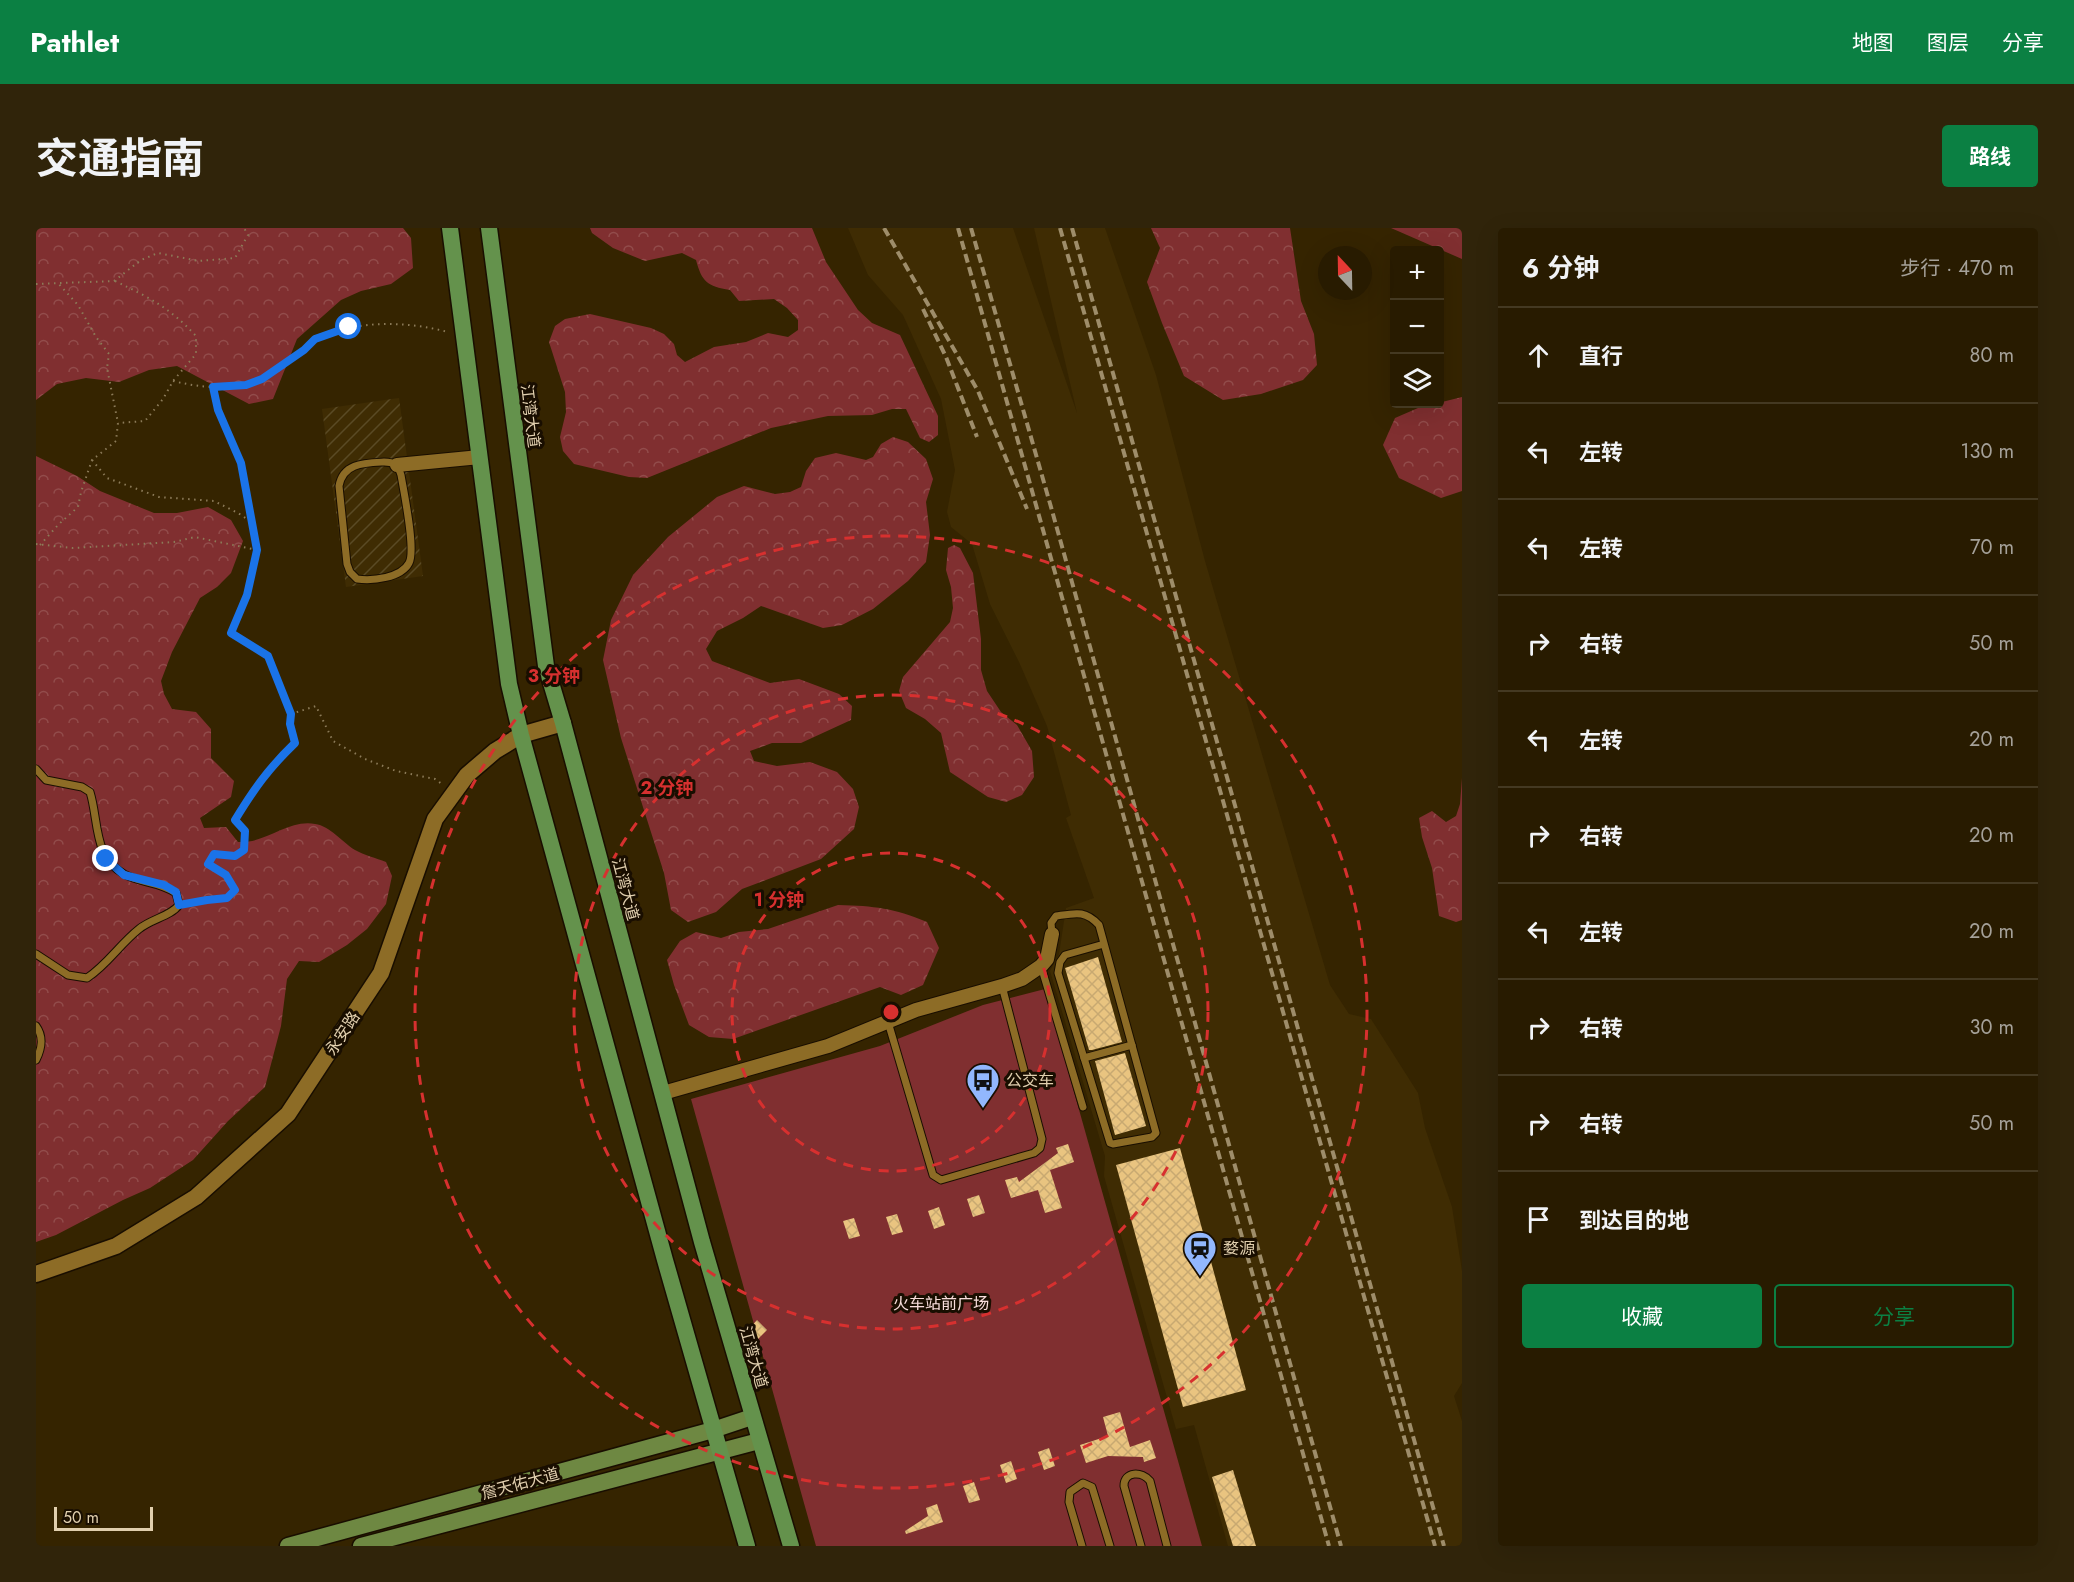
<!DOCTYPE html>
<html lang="zh">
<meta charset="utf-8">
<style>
:root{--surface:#281b00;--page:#30240a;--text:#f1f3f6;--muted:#a5a199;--line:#443922;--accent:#0b8043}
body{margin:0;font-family:Jost,"Noto Sans SC",sans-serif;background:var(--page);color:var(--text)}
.controls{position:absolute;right:18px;top:18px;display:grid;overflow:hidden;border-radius:6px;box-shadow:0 6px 24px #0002}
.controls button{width:54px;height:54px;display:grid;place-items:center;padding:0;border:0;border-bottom:2px solid var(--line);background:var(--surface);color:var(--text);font:30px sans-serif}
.compass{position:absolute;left:1282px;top:18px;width:54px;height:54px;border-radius:50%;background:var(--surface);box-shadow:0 6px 24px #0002;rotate:338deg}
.scale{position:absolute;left:18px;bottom:15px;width:99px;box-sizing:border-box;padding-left:6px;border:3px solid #e1cfae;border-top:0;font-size:16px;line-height:21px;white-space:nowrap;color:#e1cfae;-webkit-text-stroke:4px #190e00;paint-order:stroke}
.stop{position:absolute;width:18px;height:18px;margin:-14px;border:4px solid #1a73e8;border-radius:50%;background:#fff}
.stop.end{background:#1a73e8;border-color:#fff;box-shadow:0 2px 6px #0008}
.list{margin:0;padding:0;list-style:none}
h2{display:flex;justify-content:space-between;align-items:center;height:78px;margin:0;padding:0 24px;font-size:26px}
h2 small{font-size:20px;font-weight:400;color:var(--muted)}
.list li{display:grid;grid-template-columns:39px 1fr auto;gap:18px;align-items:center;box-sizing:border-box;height:96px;padding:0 24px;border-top:2px solid var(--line)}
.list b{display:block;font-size:22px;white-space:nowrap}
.list em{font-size:20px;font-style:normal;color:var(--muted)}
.actions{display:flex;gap:12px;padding:18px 24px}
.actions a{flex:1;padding:14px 0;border:2px solid var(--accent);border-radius:6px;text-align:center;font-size:21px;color:var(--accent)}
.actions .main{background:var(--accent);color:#fff}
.icon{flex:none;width:33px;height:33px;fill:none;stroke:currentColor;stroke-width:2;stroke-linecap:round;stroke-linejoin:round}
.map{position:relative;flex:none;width:1426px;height:1318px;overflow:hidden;border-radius:6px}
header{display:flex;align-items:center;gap:36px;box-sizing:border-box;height:84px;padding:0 30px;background:var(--accent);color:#fff}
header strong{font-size:28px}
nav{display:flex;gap:33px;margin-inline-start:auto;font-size:21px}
.intro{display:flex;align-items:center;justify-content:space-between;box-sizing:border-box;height:144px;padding:0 36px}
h1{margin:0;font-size:42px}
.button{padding:15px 27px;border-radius:6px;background:var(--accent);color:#fff;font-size:21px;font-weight:700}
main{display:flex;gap:36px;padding:0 36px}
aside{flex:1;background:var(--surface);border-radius:6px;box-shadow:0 6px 24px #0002}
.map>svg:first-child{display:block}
.built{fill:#3f2c03}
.industrial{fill:url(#industrial-furrows)}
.forest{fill:url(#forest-crowns)}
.park{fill:#802f30}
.building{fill:url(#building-cross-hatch)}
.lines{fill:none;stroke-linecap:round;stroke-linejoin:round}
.service-casing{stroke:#190e00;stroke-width:9}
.minor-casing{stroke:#190e00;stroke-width:16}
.tertiary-casing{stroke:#190e00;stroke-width:19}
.primary-casing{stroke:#190e00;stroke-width:19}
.trunk-casing{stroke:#190e00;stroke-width:19}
.path{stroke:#8c7b58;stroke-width:2;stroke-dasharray:1.5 4.5;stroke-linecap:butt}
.service{stroke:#8d6c26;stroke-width:7}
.minor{stroke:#8d6c26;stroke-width:14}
.tertiary{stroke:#8d6c26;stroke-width:16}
.primary{stroke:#6e8842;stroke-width:16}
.trunk{stroke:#64924c;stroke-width:16}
.rail{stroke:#9e8d6a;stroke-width:4;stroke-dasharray:9 4.5;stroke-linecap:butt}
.route{stroke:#1a73e8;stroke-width:8}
.ring{fill:none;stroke:#d7302f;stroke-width:3;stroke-dasharray:10 8}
.labels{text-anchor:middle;stroke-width:6;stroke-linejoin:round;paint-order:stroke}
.street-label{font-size:16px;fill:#e1cfae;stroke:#190e00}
.poi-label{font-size:16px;fill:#e1cfae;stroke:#190e00;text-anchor:start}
.park-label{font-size:16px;fill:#f8dddb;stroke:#190e00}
.centre{fill:#d7302f;stroke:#190e00;stroke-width:3}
.ring-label{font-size:18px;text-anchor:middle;font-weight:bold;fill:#d7302f;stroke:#190e00;stroke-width:6;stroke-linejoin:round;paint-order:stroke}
</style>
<header>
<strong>Pathlet</strong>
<nav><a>地图</a><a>图层</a><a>分享</a></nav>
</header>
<div class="intro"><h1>交通指南</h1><a class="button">路线</a></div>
<main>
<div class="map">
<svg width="1426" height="1318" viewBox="0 0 1426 1318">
<defs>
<pattern id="industrial-furrows" width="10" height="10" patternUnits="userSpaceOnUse" patternTransform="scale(1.5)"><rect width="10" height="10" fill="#3f2c03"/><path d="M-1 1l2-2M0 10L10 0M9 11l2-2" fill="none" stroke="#5a4a25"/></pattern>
<pattern id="forest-crowns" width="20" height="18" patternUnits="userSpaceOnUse" patternTransform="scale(1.5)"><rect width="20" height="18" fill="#802f30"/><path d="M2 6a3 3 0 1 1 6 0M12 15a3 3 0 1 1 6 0" fill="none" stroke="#924c4b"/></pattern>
<pattern id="building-cross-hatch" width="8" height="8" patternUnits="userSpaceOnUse" patternTransform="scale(1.5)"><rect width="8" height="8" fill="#e9c480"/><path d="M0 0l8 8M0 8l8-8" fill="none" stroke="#c8a971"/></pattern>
</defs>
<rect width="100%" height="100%" fill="#352400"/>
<polygon class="built" points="812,0 977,0 1041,185 998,0 1069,0 1120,147 1169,333 1294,757 1313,786 1335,791 1382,865 1389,900 1416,979 1426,1043 1426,1155 1418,1168 1426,1193 1426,1318 1192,1318 1158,1197 1140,1201 1068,948 1069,928 1014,743 1023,726 1030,680 1058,670 1030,590 1035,587 1011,498 983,434 954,376 936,316 915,299 911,284 919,242 905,171 867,87 832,47"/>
<polygon class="industrial" points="363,170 387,348 310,359 286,181"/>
<g class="forest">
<polygon points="0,0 367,0 375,10 377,40 355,56 325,63 305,72 261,111 237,171 213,176 141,138 113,142 83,154 50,150 21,156 0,172"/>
<path d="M 554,0 L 776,0 L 790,34 L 822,82 L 836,95 L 864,107 L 902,188 L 902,207 L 893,214 L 884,210 L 870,181 L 856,181 L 836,187 L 792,188 L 735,200 L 611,250 L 593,249 L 538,236 L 527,223 L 524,209 L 530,184 L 529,164 L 513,114 L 519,98 L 529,91 L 554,86 L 615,100 L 628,106 L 638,116 L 641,127 L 649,134 L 678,119 L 710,114 L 732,105 L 752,109 L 762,102 L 762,92 L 751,80 L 738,71 L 703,73 L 694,62 C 671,58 666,54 660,32 L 646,25 L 609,33 L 577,20 L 556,5 Z"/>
<polygon points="1115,0 1254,0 1265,73 1278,106 1281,137 1267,152 1225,166 1187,172 1148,148 1126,95 1111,54 1124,20"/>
<polygon points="1355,0 1426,0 1426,31"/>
<polygon points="1426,169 1426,263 1405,270 1363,250 1347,217 1359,190 1382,180"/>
<polygon points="857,209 872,214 890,231 897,251 890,274 894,307 890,334 872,353 837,381 806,397 787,400 725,378 707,390 681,403 670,421 676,433 734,455 763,451 803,466 816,478 815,492 765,515 736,515 714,523 718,533 741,538 774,534 801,544 817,561 823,579 818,601 785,631 706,661 680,684 652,694 635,682 628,645 585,510 567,432 575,392 597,347 632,309 681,269 708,258 739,266 754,264 765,259 770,243 779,230 800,225 830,232 837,229 845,216"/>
<path d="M 0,228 L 41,248 L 64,263 L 118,285 L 141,285 L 172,279 L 195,292 L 207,313 L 195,345 L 181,359 L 164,370 L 136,424 L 125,453 L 128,466 L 136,481 L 160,484 L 175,501 L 175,530 L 198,553 L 195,569 L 164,590 L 168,600 L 190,599 L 202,614 C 230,616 252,591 279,596 C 294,598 306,614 319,622 C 328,627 340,630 350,634 L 356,648 L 350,676 L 331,701 L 311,717 L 283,734 L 263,733 L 251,751 L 245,798 L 229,859 L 192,893 L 157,932 L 114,960 L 87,972 L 20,1007 L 0,1014 Z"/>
<polygon points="918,317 924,320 937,345 945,411 945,442 951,463 965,484 981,497 996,523 998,549 986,567 970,574 952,569 914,544 905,505 889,491 870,480 863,463 867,449 914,394 917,380 915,359 910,342 912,320"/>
<polygon points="1426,550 1426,692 1420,694 1403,688 1396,640 1386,609 1383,590 1396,583 1410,594 1420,588 1424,576"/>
<path d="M 802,677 C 839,678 857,680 891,694 L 903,720 L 887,757 L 865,767 L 844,759 L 697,811 L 673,809 L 653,797 L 638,757 L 631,732 L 644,713 L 660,704 L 685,710 L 703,704 L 732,701 Z"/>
</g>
<polygon class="park" points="1009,761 1166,1318 780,1318 655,871 844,818 947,777"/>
<g class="building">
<polygon points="1062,729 1086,814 1056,822 1053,822 1029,740"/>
<polygon points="1089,825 1110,898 1079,907 1059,833"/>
<polygon points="1032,916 1038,934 1014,942 1026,980 1009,985 1002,962 975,970 969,952 981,949 983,954 1022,925 1020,920"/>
<polygon points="1144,920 1210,1162 1147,1179 1080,937"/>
<polygon points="943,967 949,985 937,989 931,971"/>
<polygon points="903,979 909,997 898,1001 892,983"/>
<polygon points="861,986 867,1004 856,1007 850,989"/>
<polygon points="818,990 824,1008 813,1011 807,993"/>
<polygon points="721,1092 731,1102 722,1111 712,1102"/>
<polygon points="1084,1184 1094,1219 1114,1212 1120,1230 1108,1234 1107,1229 1072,1228 1050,1235 1044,1217 1072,1208 1067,1189"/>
<polygon points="1013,1220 1019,1238 1008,1242 1002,1224"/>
<polygon points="975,1233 981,1251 970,1255 964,1237"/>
<polygon points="1197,1242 1220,1318 1197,1318 1176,1249"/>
<polygon points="938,1254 944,1272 933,1275 927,1258"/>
<polygon points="901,1276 907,1294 870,1306 869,1303 892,1288 890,1280"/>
</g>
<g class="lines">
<defs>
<g id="service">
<path d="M 348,234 C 358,234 362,237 365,247 C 368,265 380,322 373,335 C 365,350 337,353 321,351 L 314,344 L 311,336 L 303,258 C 307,235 328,235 348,234 Z"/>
<path d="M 0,541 L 10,552 L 46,559 L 54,564 C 63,593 57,629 88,646 C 103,655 122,653 140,665 L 143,677 C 135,688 115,691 103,701 C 84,716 71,737 51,750 L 32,747 L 0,726"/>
<path d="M 1016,706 L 1015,695 L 1020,688 C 1040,685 1049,682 1063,697 L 1120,905 L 1116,909 L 1077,916 L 1074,915 L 1022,745 L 1024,734 L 1029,727 L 1068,716"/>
<polyline points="1005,738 1047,879"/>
<polyline points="852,794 897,947 905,952 998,925 1004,920 1006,911 966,758"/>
<path d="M 0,798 C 8,809 6,820 0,832"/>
<polyline points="1048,830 1096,817"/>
<polyline points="1046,1318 1033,1274 1034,1264 1047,1255 1056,1259 1074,1318"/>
<path d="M 1105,1318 L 1088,1258 C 1088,1243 1106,1243 1114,1253 L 1131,1318"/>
</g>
<g id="minor">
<polyline points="361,237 444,229"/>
<polyline points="627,865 792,818 880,782 966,758 986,751 1005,738 1011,731 1016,706"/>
</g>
<polyline id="tertiary" points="0,1046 80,1018 160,969 252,886 345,745 399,591 431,547 459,523 485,507 527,495"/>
<g id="primary">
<polyline points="252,1318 677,1202 716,1189"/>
<polyline points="325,1318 723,1213"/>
</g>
<g id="trunk">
<polyline points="414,0 473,456 485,507 629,1032 711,1318"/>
<polyline points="453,0 510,438 527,495 666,1014 755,1318"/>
</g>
</defs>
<use href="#service" class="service-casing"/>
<use href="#minor" class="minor-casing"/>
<use href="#tertiary" class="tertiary-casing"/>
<use href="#primary" class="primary-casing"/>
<use href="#trunk" class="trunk-casing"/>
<g class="path">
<path d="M 79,53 C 114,70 133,79 160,108 L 160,126 L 137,153 L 127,171 L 109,193 L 82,195"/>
<polyline points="0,56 78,53 105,32 122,25 163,33 199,30 212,7 208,0"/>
<path d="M 137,153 C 179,163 213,163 250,136 C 256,131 262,127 268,122 C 273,118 276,113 281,110 C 321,92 370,93 412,104"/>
<polyline points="177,159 182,182 205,235 221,322"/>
<polyline points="56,232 71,250 123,269 178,273 202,285 217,295"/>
<path d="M 0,316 L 37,320 L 138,314 L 159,309 L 221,322 L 211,367 L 195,405 L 232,428 L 255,486 L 254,496 L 259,515 C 232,541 218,561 199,592 L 209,603 L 208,623 L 199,628 L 178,626 L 172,636 L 190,647 L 199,662 L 191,670 L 153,675"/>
<polyline points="4,317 23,296 42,279 45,264 56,232 80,213 82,195 71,140 73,126 60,109 42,77 21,54"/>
<polyline points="255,486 280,478 297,513 329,531 360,543 399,551 406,556"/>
</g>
<use href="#service" class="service"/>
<use href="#minor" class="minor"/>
<use href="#tertiary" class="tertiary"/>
<use href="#primary" class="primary"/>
<use href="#trunk" class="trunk"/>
<g class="rail">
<polyline points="848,0 942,163 991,281"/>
<polyline points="922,0 1293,1318"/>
<polyline points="935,0 1015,279 1305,1318"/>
<polyline points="1024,0 1399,1318"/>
<polyline points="1036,0 1408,1318"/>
<polyline points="887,81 910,129 941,209"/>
</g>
</g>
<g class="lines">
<path class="route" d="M 70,631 L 88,647 L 128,657 L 140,664 L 143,677 L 171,672 L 191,670 L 199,662 L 190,647 L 172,636 L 178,626 L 199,628 L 208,622 L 209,603 L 199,592 C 218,561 232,541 259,515 L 254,496 L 255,486 L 232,428 L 195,405 L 211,367 L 221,322 L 205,235 L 182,182 L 177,159 L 210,157 L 226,151 L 268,122 L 279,111 L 313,99"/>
</g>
<g class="ring">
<circle cx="855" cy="784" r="159"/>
<circle cx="855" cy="784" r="317"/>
<circle cx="855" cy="784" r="476"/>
</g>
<defs>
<symbol id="bus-pin" viewBox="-11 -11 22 30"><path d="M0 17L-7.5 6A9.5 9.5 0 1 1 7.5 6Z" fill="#92b7fd" stroke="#190e00"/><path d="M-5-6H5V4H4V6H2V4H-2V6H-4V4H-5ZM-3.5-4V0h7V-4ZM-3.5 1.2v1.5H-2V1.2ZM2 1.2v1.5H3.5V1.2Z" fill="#111"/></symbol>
<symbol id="station-pin" viewBox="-11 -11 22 30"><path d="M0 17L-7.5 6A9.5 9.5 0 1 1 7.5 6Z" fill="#92b7fd" stroke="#190e00"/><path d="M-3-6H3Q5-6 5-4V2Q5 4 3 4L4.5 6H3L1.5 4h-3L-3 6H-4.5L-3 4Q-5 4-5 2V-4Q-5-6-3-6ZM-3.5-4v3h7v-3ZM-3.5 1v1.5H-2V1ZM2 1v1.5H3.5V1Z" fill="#111"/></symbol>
</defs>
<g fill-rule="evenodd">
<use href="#bus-pin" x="928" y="833" width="38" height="52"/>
<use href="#station-pin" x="1145" y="1001" width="38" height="52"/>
</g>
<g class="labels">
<g class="street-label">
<text transform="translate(495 188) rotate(83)" y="6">江湾大道</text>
<text transform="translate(590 661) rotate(75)" y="6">江湾大道</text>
<text transform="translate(306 805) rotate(-57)" y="6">永安路</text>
<text transform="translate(718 1129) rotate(74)" y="6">江湾大道</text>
<text transform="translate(484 1255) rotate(-15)" y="6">詹天佑大道</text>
</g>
<g class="poi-label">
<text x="970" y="858">公交车</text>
<text x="1187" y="1026">婺源</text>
</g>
<g class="park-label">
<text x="905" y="1081">火车站前广场</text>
</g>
</g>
<circle cx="855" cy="784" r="9" class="centre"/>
<g class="ring-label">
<text x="518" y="454">3 分钟</text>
<text x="631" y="566">2 分钟</text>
<text x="743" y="678">1 分钟</text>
</g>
</svg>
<div class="controls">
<button>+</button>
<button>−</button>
<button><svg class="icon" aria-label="layers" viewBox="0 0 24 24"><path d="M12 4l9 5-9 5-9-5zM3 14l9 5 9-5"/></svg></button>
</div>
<svg class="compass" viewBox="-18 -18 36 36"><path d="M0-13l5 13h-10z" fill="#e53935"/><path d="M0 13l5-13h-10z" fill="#a5a199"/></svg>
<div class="scale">50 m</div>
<div class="stop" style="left:313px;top:99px"></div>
<div class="stop end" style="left:70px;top:631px"></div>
</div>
<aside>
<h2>6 分钟<small>步行 · 470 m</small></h2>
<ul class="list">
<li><svg class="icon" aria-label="ahead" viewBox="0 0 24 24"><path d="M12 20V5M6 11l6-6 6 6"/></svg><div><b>直行</b></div><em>80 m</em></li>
<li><svg class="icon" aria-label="left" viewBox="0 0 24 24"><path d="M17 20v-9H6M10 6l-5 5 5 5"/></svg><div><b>左转</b></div><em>130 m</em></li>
<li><svg class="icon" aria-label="left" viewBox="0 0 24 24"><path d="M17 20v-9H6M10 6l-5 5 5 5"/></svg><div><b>左转</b></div><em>70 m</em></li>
<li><svg class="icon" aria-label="right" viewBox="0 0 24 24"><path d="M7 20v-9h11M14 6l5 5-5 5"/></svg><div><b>右转</b></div><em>50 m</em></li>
<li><svg class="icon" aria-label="left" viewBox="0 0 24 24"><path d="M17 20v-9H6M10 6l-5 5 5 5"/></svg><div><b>左转</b></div><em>20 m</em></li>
<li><svg class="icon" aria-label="right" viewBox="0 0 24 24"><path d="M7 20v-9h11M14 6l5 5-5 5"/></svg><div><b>右转</b></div><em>20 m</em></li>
<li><svg class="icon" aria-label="left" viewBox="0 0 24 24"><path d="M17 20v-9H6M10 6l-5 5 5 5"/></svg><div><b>左转</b></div><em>20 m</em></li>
<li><svg class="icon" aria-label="right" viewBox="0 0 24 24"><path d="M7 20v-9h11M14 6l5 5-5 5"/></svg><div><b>右转</b></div><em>30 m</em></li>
<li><svg class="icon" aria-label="right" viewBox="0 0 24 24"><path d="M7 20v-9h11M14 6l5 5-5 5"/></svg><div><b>右转</b></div><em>50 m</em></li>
<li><svg class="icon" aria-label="arrive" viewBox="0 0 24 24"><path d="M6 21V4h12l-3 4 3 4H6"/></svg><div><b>到达目的地</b></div></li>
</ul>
<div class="actions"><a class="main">收藏</a><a>分享</a></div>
</aside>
</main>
